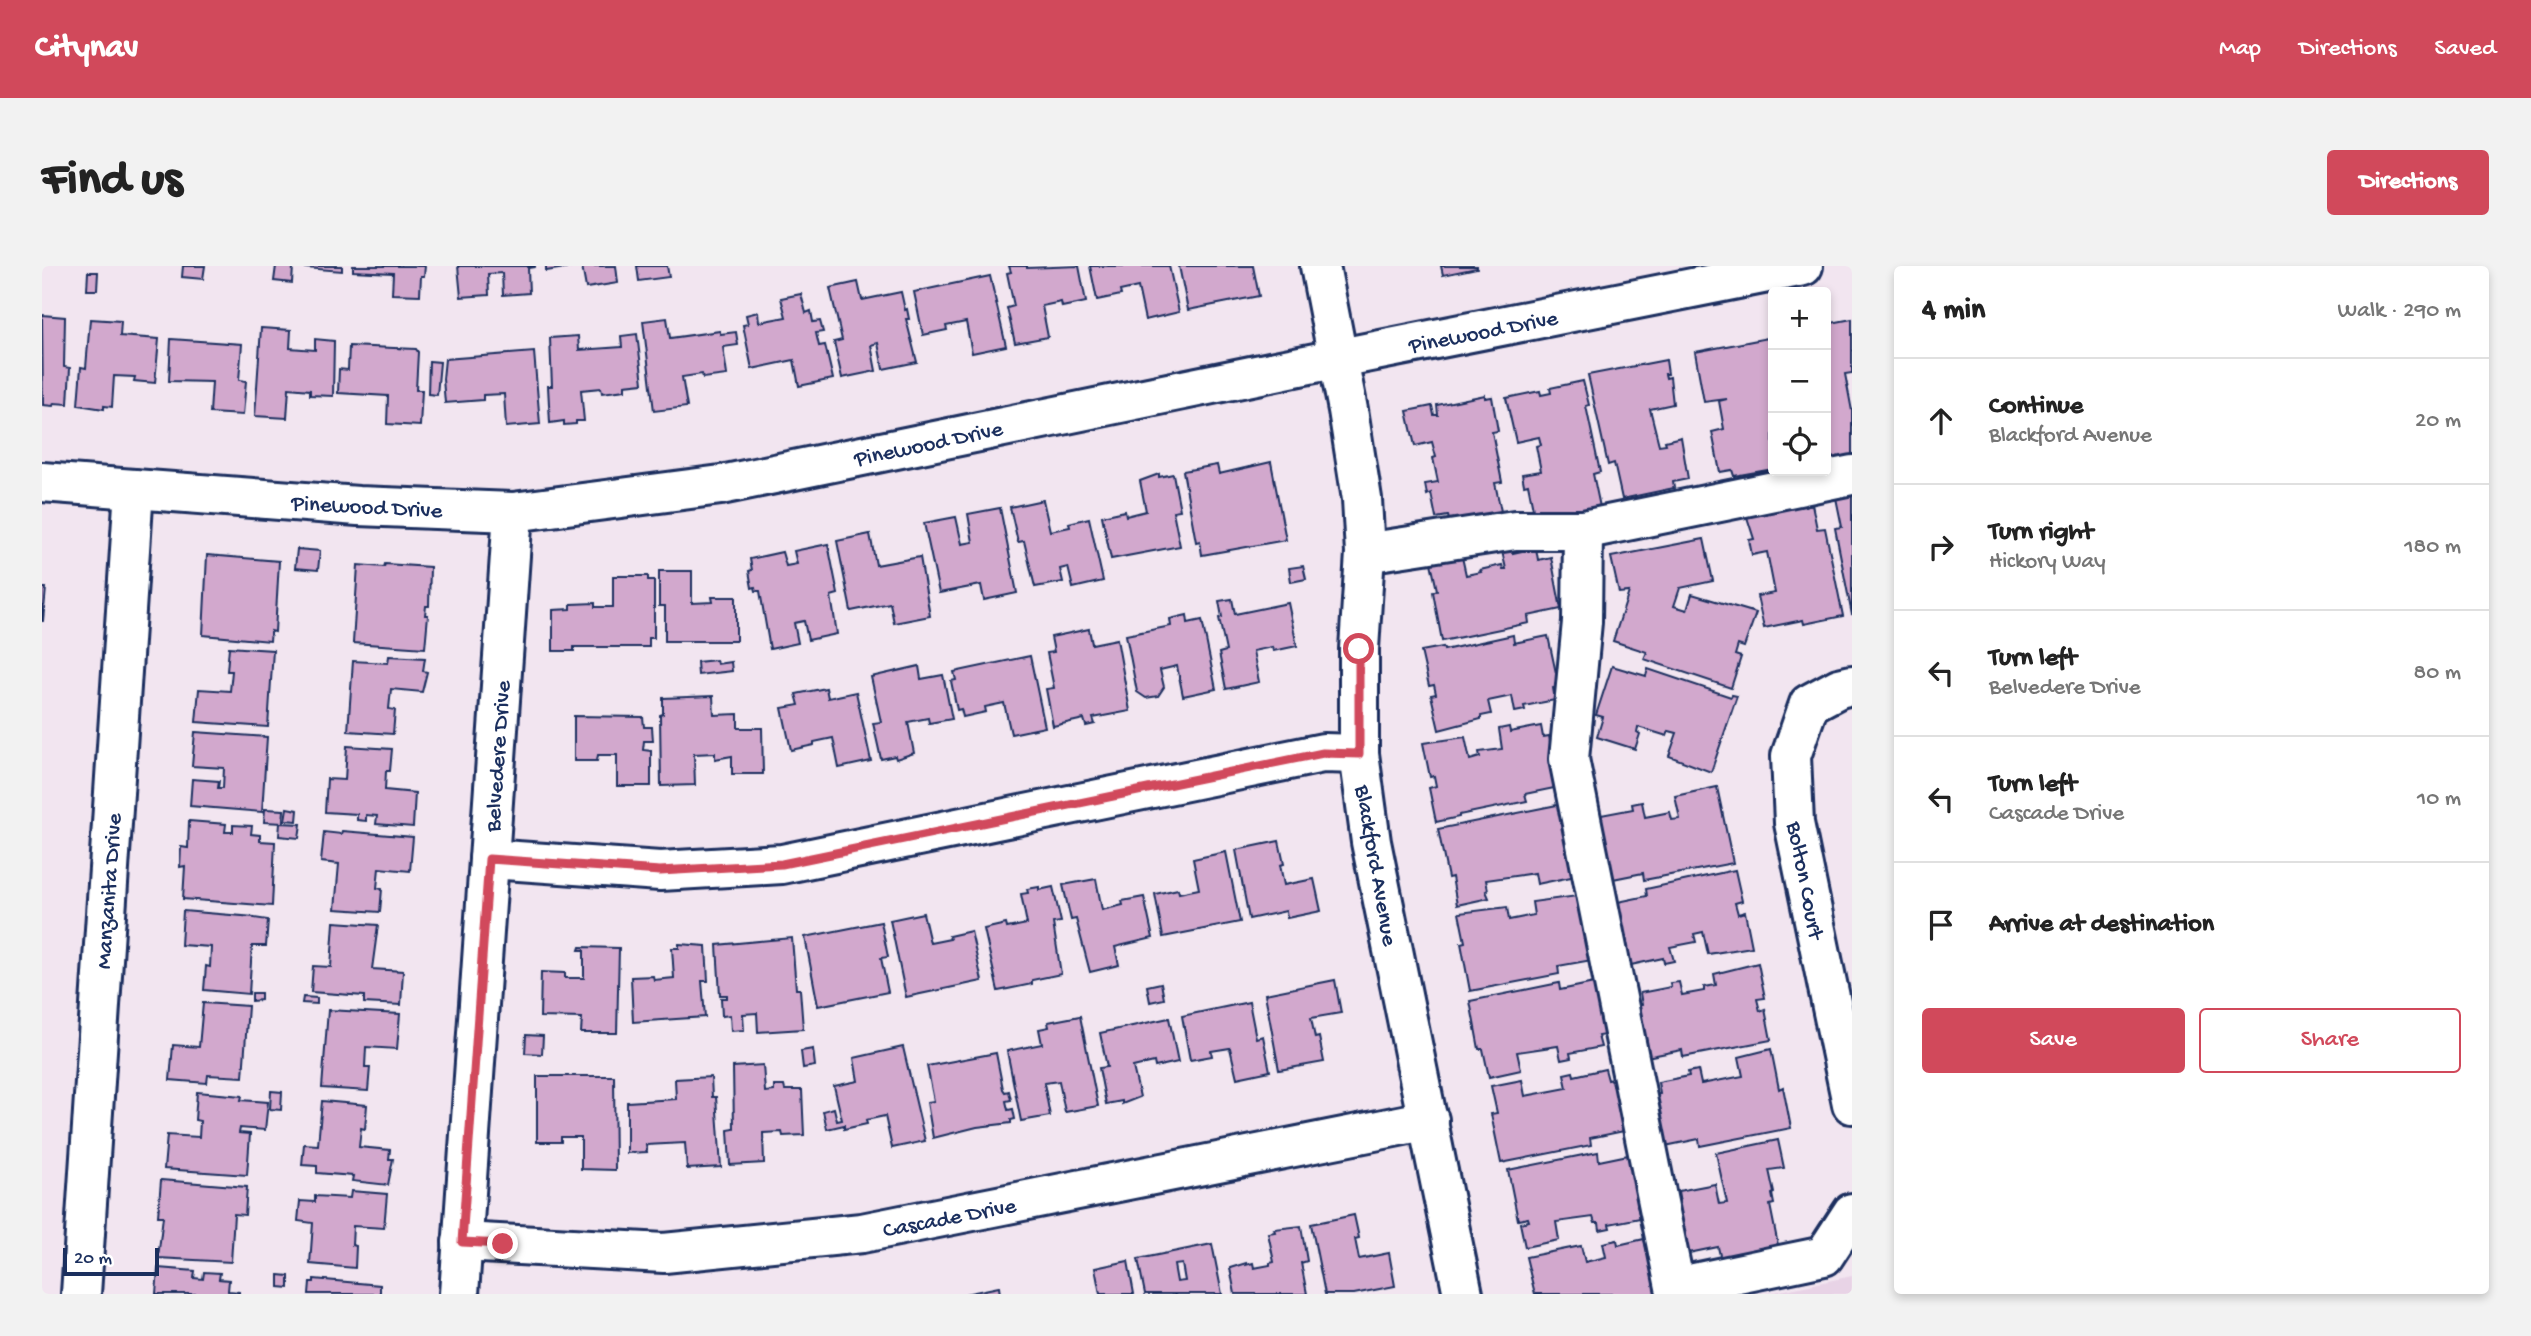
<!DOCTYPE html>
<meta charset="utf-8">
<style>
:root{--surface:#fff;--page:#f2f2f2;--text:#222;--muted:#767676;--line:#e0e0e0;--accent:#d1495b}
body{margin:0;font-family:"Gochi Hand",sans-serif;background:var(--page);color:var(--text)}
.controls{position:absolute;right:21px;top:21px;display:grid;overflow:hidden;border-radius:7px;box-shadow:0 4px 10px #0003}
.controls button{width:63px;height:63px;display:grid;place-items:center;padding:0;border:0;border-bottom:2px solid var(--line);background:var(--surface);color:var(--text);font:35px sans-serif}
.scale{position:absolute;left:21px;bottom:18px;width:96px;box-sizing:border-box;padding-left:7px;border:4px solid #1b2f5e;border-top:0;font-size:19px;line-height:24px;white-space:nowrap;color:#1b2f5e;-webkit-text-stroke:5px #fff;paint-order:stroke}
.stop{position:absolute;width:21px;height:21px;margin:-16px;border:5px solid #d1495b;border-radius:50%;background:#fff}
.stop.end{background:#d1495b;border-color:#fff;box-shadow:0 2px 7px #0008}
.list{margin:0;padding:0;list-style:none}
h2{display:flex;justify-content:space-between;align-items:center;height:91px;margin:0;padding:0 28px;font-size:30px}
h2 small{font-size:23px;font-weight:400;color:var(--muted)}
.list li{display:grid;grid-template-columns:46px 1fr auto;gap:21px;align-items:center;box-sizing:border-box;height:126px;padding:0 28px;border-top:2px solid var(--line)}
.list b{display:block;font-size:26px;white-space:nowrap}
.list p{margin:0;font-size:23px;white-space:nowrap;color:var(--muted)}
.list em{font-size:23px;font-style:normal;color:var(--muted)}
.actions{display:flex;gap:14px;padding:21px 28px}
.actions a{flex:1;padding:16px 0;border:2px solid var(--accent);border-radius:7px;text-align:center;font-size:24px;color:var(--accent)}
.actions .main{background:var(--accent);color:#fff}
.icon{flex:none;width:38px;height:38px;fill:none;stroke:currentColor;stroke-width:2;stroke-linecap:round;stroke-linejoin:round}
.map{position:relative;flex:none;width:1810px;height:1028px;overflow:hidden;border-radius:7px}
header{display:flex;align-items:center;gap:42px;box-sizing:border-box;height:98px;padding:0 35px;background:var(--accent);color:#fff}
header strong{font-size:33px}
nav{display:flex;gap:38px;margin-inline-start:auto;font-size:24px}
.intro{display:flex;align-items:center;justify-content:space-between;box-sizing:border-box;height:168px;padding:0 42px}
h1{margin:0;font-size:49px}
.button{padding:18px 32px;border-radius:7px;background:var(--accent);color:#fff;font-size:24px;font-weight:700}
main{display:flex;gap:42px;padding:0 42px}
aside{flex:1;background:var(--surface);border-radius:7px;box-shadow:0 4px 10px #0003}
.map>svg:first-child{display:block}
.built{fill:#e8d3e6}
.building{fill:#d2a8cd;stroke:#1b2f5e;stroke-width:2;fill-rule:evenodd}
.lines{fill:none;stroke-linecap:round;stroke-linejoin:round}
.minor-casing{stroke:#1b2f5e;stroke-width:44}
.minor{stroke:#fff;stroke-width:38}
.route{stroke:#d1495b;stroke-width:9}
.labels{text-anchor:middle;stroke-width:6;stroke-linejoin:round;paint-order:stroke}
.street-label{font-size:23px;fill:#1b2f5e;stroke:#fff}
</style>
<header>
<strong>Citynav</strong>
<nav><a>Map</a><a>Directions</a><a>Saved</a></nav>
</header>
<div class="intro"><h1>Find us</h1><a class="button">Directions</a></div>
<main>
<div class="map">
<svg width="1810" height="1028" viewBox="0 0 1810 1028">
<rect width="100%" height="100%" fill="#f2e5f0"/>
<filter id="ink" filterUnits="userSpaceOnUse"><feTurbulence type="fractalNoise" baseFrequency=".0143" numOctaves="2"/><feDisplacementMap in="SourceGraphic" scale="14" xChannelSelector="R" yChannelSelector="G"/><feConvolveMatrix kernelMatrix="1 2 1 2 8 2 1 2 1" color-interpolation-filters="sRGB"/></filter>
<g filter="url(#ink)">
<polygon class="built" points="1810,1010 1810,1028 1724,1028"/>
<g class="building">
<polygon points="141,0 163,0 161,13 140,11"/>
<polygon points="229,0 300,0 300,5 251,1 250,17 232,15 234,0"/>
<polygon points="311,0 383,0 382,10 379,10 378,29 350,28 351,7 311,5"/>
<polygon points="416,0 493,0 493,1 486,2 487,27 461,29 460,7 446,8 447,29 419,31"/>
<polygon points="504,0 535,0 504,5"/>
<polygon points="540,0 574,0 576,17 544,22"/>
<polygon points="595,0 625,0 627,11 597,15"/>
<polygon points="967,0 985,0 985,2 1037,0 1044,36 1020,41 1019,36 1000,40 1006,71 973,77 965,42 972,40 965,7 969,6"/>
<polygon points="1048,0 1127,0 1137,46 1103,54 1096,21 1078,25 1079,29 1055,34"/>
<polygon points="1137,0 1211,0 1217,30 1146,44"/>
<polygon points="1399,0 1435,0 1435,2 1401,9"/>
<polygon points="46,6 56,6 55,24 45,24"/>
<polygon points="948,10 964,80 930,87 924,56 904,60 905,64 881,69 872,26"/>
<polygon points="816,16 820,34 859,26 863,44 865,43 867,53 864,53 875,96 841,103 836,77 829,79 834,105 800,112 792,76 800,74 788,22"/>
<polygon points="759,28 764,47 769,45 771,56 778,55 781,66 774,67 777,80 783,79 791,113 757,120 752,94 710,103 701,59 706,58 704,49 716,46 717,56 744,51 739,32"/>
<polygon points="0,49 23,51 22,101 28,102 26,138 12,137 11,140 1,139"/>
<polygon points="625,52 628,72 678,65 678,68 694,66 696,79 681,81 685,109 661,112 660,108 640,111 645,141 612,145 601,55"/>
<polygon points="48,53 79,55 78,70 117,73 113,117 92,115 93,111 72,110 70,141 62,140 62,143 36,139 39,101 44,102"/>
<polygon points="1810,53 1810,107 1803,108 1810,145 1810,192 1784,197 1784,58"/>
<polygon points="219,62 249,64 248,82 273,84 273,73 292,75 291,130 268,129 268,124 247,122 245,152 213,150"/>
<polygon points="595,68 601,117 583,119 583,124 560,127 559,122 539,124 542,155 534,155 534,158 522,159 522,155 508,157 506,120 510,120 508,72 536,70 537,84 580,81 579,70"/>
<polygon points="1726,72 1731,99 1731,203 1692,210 1690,204 1678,206 1670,166 1682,163 1677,135 1685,133 1662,136 1653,86"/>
<polygon points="129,73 200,78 197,114 204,115 201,149 168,147 170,116 127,115"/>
<polygon points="307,80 374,83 376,86 374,124 380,124 378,160 345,158 346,130 296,127 297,103 306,104"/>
<polygon points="492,86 498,158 464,161 462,128 441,129 441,134 403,137 401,113 403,93"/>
<polygon points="1624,94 1626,108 1623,108 1624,112 1628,111 1631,138 1608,143 1617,179 1624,178 1623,175 1639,171 1646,213 1631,216 1632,222 1580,233 1572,197 1566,199 1546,109"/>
<polygon points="387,95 398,96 395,129 386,128"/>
<polygon points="1541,115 1547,139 1544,140 1558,206 1551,208 1558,241 1507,254 1492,248 1486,218 1482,219 1480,208 1499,205 1494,180 1499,179 1497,171 1474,176 1464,132 1498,125 1499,129 1509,127 1508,122"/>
<polygon points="1443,129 1443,132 1450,131 1456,165 1450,166 1460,216 1453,217 1460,250 1409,261 1406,250 1394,252 1389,227 1385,229 1383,218 1396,216 1391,192 1394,191 1390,176 1373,180 1365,145 1390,140 1392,149 1396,149 1395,139"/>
<polygon points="1229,196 1244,274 1160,289 1158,275 1154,276 1141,205 1175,199 1177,208"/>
<polygon points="1117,208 1117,211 1131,208 1138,244 1131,245 1138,280 1069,293 1060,250 1083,245 1084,250 1104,245 1098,215"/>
<polygon points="1810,223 1810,349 1793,262 1800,261 1793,227"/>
<polygon points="1768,228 1775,263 1783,262 1801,350 1762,358 1761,354 1722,362 1715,330 1733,327 1725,286 1710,289 1707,274 1712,273 1704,248"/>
<polygon points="1001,234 1008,265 1028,261 1027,257 1047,252 1061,315 1031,322 1026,301 1018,303 1021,316 993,321 982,275 976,276 968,241"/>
<polygon points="958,242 975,327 942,334 939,319 897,327 882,257 914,251 920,278 931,276 926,248"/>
<polygon points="828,268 834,299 878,291 888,350 852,357 848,337 809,345 795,275"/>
<polygon points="1662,273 1671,315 1638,322 1632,340 1645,344 1650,328 1714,347 1702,381 1696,379 1693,389 1699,391 1689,422 1602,393 1605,386 1571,375 1587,326 1577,327 1569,291"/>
<polygon points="786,278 796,328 789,330 795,368 766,374 762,355 752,357 756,377 728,383 718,325 714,325 713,321 710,322 707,305 710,304 708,293 740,286 744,300 755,298 752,285"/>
<polygon points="1494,282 1496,294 1509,291 1519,343 1486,350 1487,357 1400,375 1391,326 1395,324 1389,297 1420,291 1424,309 1439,306 1438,304 1460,299 1461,303 1464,303 1460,285 1471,283 1471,287"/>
<polygon points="255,283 278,285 276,304 253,302"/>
<polygon points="165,289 237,295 233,366 229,365 228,375 161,369"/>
<polygon points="343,298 388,301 387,340 384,340 383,349 386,349 383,382 311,377 316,299 342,301"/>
<polygon points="1261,300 1264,313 1249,316 1247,302"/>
<polygon points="617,305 650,305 650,337 671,336 670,331 694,331 694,375 623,375 623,340 617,340"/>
<polygon points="571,310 606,310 606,314 612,314 612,372 607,372 607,381 532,381 532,385 511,385 511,344 529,343 529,338 553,337 553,341 571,341"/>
<polygon points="0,322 4,322 1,355 0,355"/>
<polygon points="1190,333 1193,348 1246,337 1255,380 1231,385 1230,381 1211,385 1217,416 1184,423 1177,387 1184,385 1177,352 1180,351 1177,335"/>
<polygon points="1145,349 1146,357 1160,354 1174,423 1141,430 1135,400 1118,404 1122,421 1116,430 1104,432 1095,426 1084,369 1129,360 1128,353"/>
<polygon points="1047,363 1050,378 1075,373 1088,445 1051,452 1053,458 1044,460 1042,453 1011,460 1004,423 1012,422 1005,387 1012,386 1009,371"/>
<polygon points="1471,369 1472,377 1506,370 1517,421 1511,422 1513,434 1482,440 1483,444 1473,446 1470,430 1446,435 1449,448 1439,450 1439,453 1397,464 1389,429 1394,428 1392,419 1387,420 1379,385 1401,381 1402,384"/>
<polygon points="187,381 231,384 226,461 154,456 157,423 188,425 190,405 185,405"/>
<polygon points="347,390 383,392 381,405 385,406 380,426 349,423 347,443 353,444 351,468 306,465 311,395 346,397"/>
<polygon points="988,390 1003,461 969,468 962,437 943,441 944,446 921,451 919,443 915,444 909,415 914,414 912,406"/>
<polygon points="674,394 675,398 689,396 690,405 656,409 655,396"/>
<polygon points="877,400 879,413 901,409 910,453 887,457 886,452 866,456 872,487 854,493 853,490 839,493 831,457 839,456 829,411"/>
<polygon points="1570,400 1604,410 1606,403 1689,431 1690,429 1695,430 1669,506 1627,490 1635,467 1627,465 1625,470 1596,461 1595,466 1598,468 1593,483 1555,471 1561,451 1554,449"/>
<polygon points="784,422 786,432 814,426 829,495 797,502 791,472 772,476 772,479 749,484 740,442 757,439 754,428"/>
<polygon points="671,430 672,449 696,448 696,462 720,462 721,508 690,508 690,490 673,493 673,487 652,488 653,519 619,520 618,449 621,448 621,432"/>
<polygon points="532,450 601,451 602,461 610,461 611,475 602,475 601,484 609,485 609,520 575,520 575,489 556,489 555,495 532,495"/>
<polygon points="1499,460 1501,471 1507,470 1517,521 1483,528 1485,535 1417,549 1417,551 1394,556 1387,522 1394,520 1392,510 1388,511 1381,477 1423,471 1428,494 1438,491 1437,486 1460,483 1457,463 1467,461 1468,466"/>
<polygon points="153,466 225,471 220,546 148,540 150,513 177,515 176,522 181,522 182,502 150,500"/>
<polygon points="305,480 350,483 348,505 344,505 343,524 373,527 371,561 334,558 335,550 324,549 324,555 315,554 315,548 283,546 285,513 303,514"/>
<polygon points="1675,521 1691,597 1602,614 1601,607 1566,614 1556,562 1561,560 1559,549 1591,543 1590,538 1600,536 1603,551 1628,546 1630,554 1638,553 1633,530"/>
<polygon points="1520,538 1534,610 1495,618 1493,607 1444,614 1446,624 1444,625 1447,632 1415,639 1410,611 1406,612 1396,563"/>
<polygon points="245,542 256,544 255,555 243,554"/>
<polygon points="223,543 242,544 241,557 222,556"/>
<polygon points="147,555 184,558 183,566 191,566 191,559 210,560 209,568 218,569 218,575 233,576 230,640 141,633 143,600 138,601 139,581 146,582"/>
<polygon points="238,557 259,558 257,572 237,570"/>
<polygon points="300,565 371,571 368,605 337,602 335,622 340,623 338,646 293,643 297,598 279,596 282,566 299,568"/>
<polygon points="1237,575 1242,598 1238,599 1242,619 1272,613 1279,645 1245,652 1244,645 1207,653 1194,584"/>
<polygon points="1184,586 1198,656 1121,671 1113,628 1136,623 1137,627 1157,623 1151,593"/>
<polygon points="1693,604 1700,635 1693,637 1696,648 1703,646 1710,681 1666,688 1661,666 1652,668 1654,676 1628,681 1632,695 1622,697 1621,692 1589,699 1587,687 1582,688 1571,637 1605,630 1604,623"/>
<polygon points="1054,613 1060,644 1081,639 1080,635 1102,631 1111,672 1073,681 1077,699 1048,706 1034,653 1029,654 1021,619"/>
<polygon points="997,621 997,624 1011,621 1019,656 1011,657 1019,708 990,714 990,718 956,725 942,663 964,658 965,662 985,658 979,628 986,627 985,623"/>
<polygon points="1535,630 1537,642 1540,642 1550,694 1516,700 1517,708 1428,725 1419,677 1423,676 1417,647 1465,641 1467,654 1492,649 1490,636"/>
<polygon points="141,645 212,651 212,652 226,654 224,680 210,680 207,728 162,724 164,700 168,701 169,681 139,679"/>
<polygon points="881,647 888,677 908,673 907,670 929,665 940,715 864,731 848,654"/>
<polygon points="292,656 336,659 330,703 361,705 359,739 322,737 322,730 269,726 271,700 289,701"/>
<polygon points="839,656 846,691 839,692 846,726 776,740 763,671"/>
<polygon points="750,672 754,723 758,723 761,763 716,766 715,747 701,748 702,764 689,765 688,749 680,750 679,732 685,732 685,729 678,729 675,679"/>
<polygon points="637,678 664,680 666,715 660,715 663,751 591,756 589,711 611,710 612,714 632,712 630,682 637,682"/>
<polygon points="538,681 577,682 575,767 539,767 540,752 498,751 499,706 523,707 523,712 542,712 542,684 537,684"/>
<polygon points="1716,697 1723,732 1715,733 1718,745 1723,743 1729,774 1641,791 1640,784 1604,791 1594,740 1600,739 1598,727 1629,721 1628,717 1637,716 1640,729 1662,725 1662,721 1674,719 1672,708"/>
<polygon points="1293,714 1299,747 1269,752 1273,772 1277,771 1282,796 1237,804 1223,728"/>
<polygon points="1119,717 1122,733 1108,736 1105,720"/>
<polygon points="1517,717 1518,724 1552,717 1563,769 1556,770 1559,781 1528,787 1529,792 1519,794 1516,780 1475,786 1479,804 1447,811 1441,783 1437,783 1428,735"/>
<polygon points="210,727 219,727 219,734 210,735"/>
<polygon points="261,731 275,732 275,738 260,737"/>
<polygon points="1207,736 1214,772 1221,770 1228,805 1195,812 1188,782 1169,785 1170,790 1148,794 1140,750"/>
<polygon points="161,737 206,740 201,811 166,809 165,817 128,814 131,779 157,781"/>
<polygon points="286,744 358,748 355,783 324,781 323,801 328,801 326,825 280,822"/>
<polygon points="1038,750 1056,840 1023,846 1017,815 1002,817 1008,850 979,855 965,785 1000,778 997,763 1007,761 1006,756"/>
<polygon points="1127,752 1136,796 1113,801 1112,796 1091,801 1098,831 1080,838 1080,835 1064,838 1057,802 1065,801 1058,767"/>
<polygon points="484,769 501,770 500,788 483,787"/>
<polygon points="861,781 883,875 850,882 843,850 824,854 825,858 802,863 802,859 785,863 781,845 792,842 795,855 800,854 792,820 816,815 812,792"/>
<polygon points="771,783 773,800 761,802 759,785"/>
<polygon points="1729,783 1737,823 1741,821 1749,862 1658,880 1657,873 1623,880 1612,829 1618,828 1616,816 1647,810 1646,806 1656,804 1659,818 1701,810 1697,791"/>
<polygon points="954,787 961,823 963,826 967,825 969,834 964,835 966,844 971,843 973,853 969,854 969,857 935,861 891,872 885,836 892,835 885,800"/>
<polygon points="721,799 723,826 732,825 732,820 742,820 743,824 760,824 762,869 741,870 740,866 721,867 722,897 688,899 686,864 692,863 691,801"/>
<polygon points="1563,803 1566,814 1571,813 1582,865 1548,872 1549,879 1459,897 1449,848 1455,847 1449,820 1480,814 1483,830 1525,822 1522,808 1531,806 1532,810"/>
<polygon points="495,810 572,810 573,904 539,903 539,871 519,871 519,876 495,876"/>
<polygon points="669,811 670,831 674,831 679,901 645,903 643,877 604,879 605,886 585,887 585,836 634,833 633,813"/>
<polygon points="229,825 240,826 239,844 228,843"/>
<polygon points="155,826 200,830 199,834 226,836 223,864 198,862 197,867 208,868 205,909 122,903 125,869 157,871 158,855 153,854"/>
<polygon points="280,835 325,839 323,863 319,862 317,881 348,884 347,893 351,893 346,919 310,915 311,910 275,907 275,900 260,899 262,878 276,879"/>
<polygon points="1736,874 1742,902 1727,904 1732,927 1730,928 1732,938 1728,939 1736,979 1719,983 1720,989 1680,998 1676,981 1642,988 1632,938 1638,937 1636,925 1673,918 1677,938 1685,937 1674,887"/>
<polygon points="1556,886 1557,895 1591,888 1602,938 1595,940 1598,952 1567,958 1568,962 1558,964 1557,957 1553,957 1551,951 1514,956 1517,974 1483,981 1478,957 1487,955 1486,952 1476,954 1466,904"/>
<polygon points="119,914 205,921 203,949 192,948 189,996 116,992 121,950 116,950"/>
<polygon points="309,925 345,928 342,962 311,960 310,979 314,980 313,1002 268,998 271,957 256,955 258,935 273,936 273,930 308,932"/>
<polygon points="1312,949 1317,972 1313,973 1317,993 1347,987 1353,1020 1312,1028 1283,1028 1269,958"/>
<polygon points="1259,960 1265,995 1259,997 1265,1028 1193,1028 1188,1002 1204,997 1204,999 1211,997 1212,1002 1228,999 1228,997 1232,996 1226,967 1233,966 1232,963"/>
<polygon points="1602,973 1605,985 1611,984 1620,1028 1493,1028 1484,991 1539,980 1543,996 1564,991 1561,977 1575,974 1576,979"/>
<path d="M 1170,978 L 1180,1028 L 1103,1028 L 1096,993 ZM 1140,998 L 1143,1015 L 1135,1016 L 1132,999 Z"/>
<polygon points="1086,995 1092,1028 1058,1028 1053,1002"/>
<polygon points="116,1002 153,1005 152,1012 161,1013 162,1006 178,1007 177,1013 187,1014 186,1025 197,1026 197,1028 114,1028"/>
<polygon points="237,1009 247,1010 247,1022 237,1021"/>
<polygon points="272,1013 338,1019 338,1028 267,1028 268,1016 272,1016"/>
<polygon points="957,1021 958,1028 923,1028"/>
</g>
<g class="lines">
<defs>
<g id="minor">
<polyline points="1278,0 1306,144 1320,233 1323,287 1317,383 1317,488 1329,576 1421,1028"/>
<polyline points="0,216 316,240 471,246 679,219 1253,101 1761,0"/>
<polyline points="1541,264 1540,356 1527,493 1633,1021 1782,990 1810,947"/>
<polyline points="1323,287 1473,264 1541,264 1810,209"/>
<polyline points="1810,419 1797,422 1767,438 1749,490 1752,557 1810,838"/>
<polyline points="447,593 618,605 740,598 1281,487 1317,488"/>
<polyline points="420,976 622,987 820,967 1387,854"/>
<polyline points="39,1028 92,223"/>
<polyline points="417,1028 471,246"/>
</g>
</defs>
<use href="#minor" class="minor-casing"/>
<use href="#minor" class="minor"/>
</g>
</g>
<g class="lines" filter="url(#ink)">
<polyline class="route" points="461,978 420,976 447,593 618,605 740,598 1281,487 1317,488 1317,383"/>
</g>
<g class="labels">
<g class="street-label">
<text transform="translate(1441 64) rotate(-11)" y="8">Pinewood Drive</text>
<text transform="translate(886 176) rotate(-12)" y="8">Pinewood Drive</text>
<text transform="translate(325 239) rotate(3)" y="8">Pinewood Drive</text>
<text transform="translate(454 490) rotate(-86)" y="8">Belvedere Drive</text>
<text transform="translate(1336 599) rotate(80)" y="8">Blackford Avenue</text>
<text transform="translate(1765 614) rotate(79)" y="8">Bolton Court</text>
<text transform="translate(65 625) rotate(-86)" y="8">Manzanita Drive</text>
<text transform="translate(907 950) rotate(-11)" y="8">Cascade Drive</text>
</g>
</g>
</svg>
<div class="controls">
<button>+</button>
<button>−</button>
<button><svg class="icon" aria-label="locate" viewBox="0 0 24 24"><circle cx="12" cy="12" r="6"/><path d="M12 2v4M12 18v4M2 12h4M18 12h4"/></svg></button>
</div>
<div class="scale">20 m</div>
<div class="stop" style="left:1317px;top:383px"></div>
<div class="stop end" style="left:461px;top:978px"></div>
</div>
<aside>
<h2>4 min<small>Walk · 290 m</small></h2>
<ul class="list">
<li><svg class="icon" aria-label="ahead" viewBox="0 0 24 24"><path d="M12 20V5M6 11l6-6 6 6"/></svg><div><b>Continue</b><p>Blackford Avenue</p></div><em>20 m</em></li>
<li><svg class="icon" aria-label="right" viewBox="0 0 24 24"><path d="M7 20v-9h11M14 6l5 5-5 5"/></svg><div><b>Turn right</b><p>Hickory Way</p></div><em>180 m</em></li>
<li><svg class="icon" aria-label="left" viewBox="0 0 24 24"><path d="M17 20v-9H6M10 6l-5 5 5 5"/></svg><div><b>Turn left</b><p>Belvedere Drive</p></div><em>80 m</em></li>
<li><svg class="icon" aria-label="left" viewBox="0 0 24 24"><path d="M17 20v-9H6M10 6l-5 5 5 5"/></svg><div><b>Turn left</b><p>Cascade Drive</p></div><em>10 m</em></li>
<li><svg class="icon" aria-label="arrive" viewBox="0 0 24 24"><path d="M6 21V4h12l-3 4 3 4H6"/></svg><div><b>Arrive at destination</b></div></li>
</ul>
<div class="actions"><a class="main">Save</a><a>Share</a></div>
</aside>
</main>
